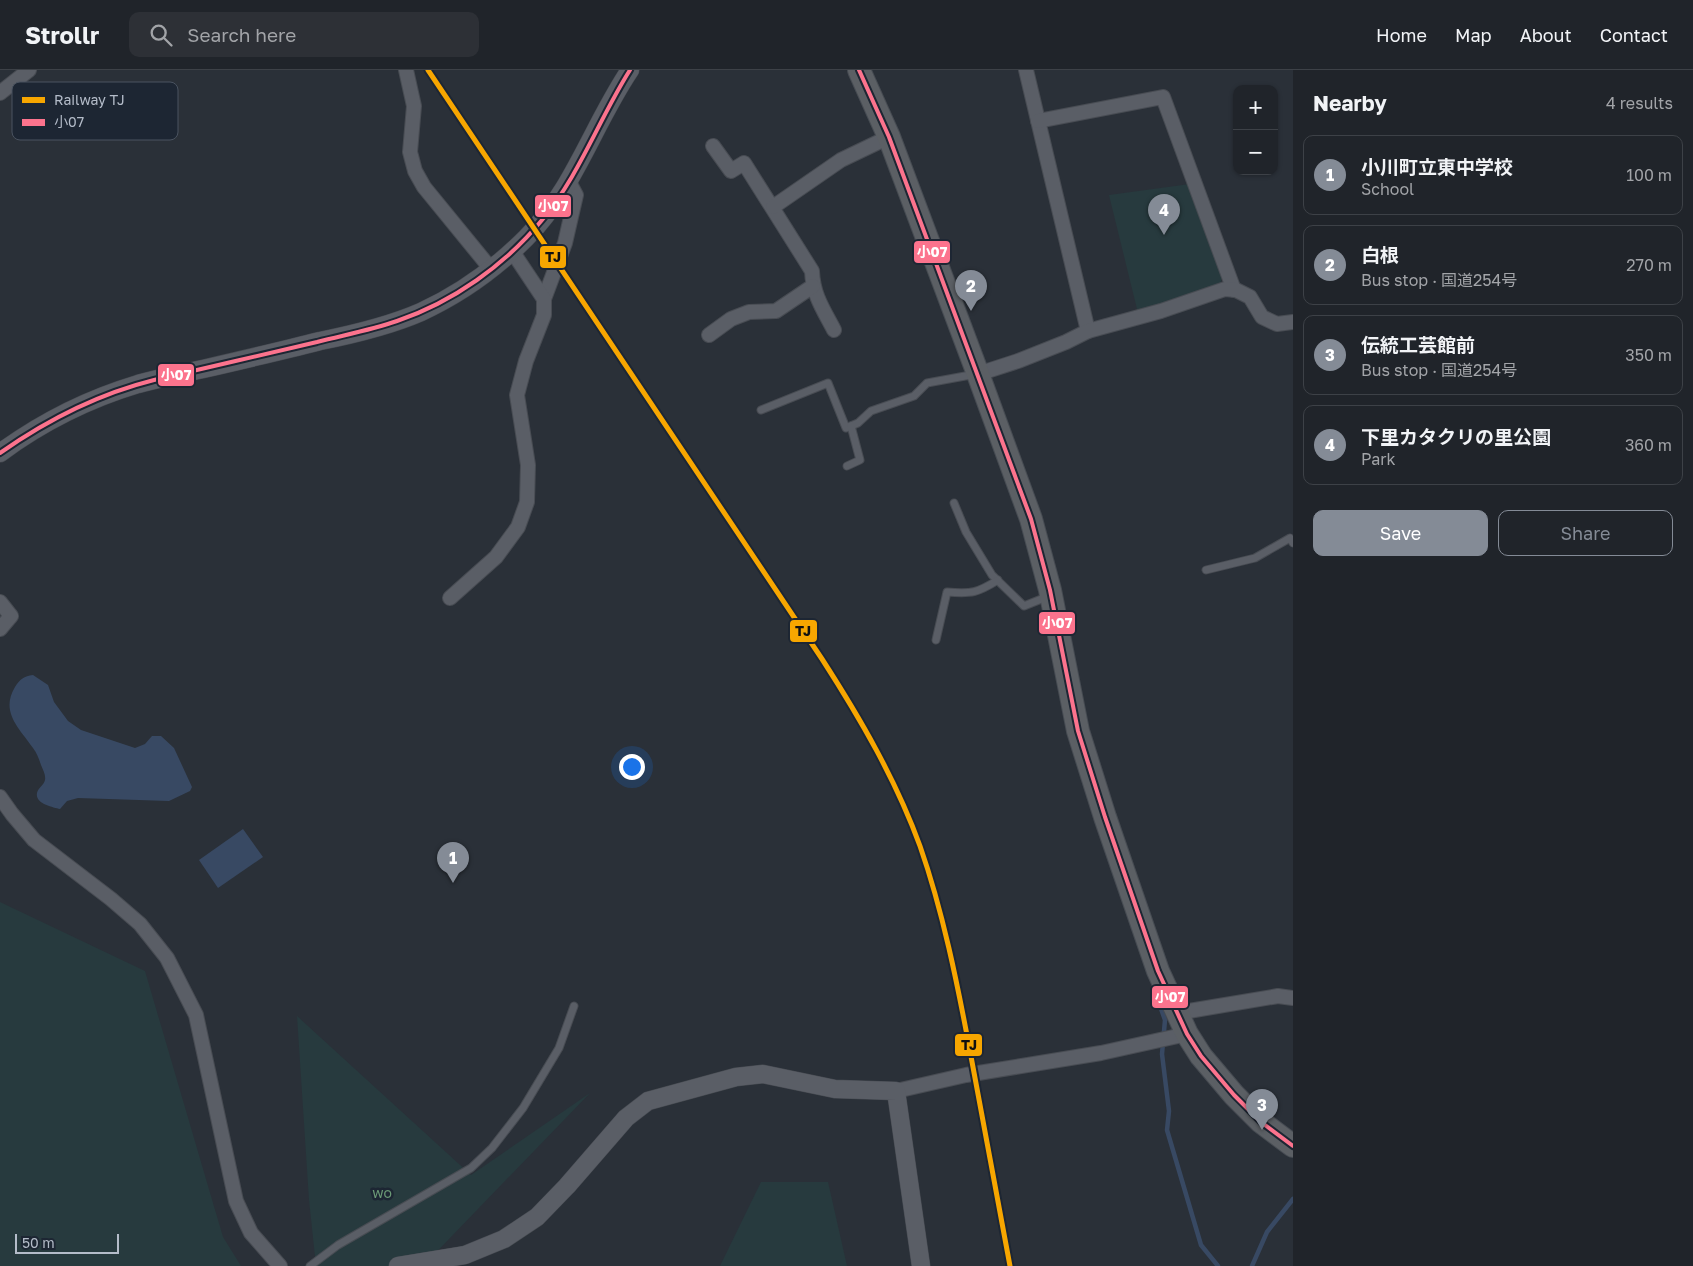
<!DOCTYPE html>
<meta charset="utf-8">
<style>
:root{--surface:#20242a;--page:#2d3036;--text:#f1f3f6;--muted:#a2a4a8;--line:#3d4147;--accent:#848b96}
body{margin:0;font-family:"Golos Text","Noto Sans JP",sans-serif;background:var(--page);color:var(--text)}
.controls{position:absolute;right:15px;top:15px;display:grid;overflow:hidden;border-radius:10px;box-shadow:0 1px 4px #0004}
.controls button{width:45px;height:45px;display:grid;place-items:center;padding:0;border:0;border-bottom:1px solid var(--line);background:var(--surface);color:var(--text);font:25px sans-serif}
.scale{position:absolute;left:15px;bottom:12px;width:104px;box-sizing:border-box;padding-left:5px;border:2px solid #b4bcc9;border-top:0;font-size:14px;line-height:18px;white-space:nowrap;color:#b4bcc9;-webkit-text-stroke:4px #1d2633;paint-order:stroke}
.you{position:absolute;left:631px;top:696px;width:18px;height:18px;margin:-12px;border:4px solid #fff;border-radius:50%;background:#1a73e8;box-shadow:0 0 0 8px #1a73e833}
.badge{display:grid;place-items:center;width:32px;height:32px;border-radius:50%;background:var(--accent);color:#fff;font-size:16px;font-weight:700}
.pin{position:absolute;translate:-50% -41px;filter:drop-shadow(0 1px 2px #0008)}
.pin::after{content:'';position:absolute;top:26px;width:18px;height:15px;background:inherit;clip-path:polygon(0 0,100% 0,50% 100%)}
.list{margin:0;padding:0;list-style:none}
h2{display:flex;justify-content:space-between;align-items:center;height:65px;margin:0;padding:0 20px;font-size:21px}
h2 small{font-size:16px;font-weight:400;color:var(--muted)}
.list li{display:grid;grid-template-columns:32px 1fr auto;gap:15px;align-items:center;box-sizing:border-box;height:80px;margin:0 10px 10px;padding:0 10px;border:1px solid var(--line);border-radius:10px}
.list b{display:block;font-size:19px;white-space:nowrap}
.list p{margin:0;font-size:16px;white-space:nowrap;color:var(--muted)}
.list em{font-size:16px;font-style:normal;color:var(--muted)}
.actions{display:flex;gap:10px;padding:15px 20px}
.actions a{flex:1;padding:11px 0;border:1px solid var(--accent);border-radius:10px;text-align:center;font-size:18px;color:var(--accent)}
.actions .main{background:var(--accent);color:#fff}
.icon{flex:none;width:28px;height:28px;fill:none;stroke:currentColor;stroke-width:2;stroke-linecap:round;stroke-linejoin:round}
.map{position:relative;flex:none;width:1293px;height:1196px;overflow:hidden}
header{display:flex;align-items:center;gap:30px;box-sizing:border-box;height:70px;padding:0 25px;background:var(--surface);border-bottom:1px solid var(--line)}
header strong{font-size:24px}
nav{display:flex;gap:28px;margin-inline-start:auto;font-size:18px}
.search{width:350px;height:45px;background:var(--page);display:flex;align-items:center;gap:12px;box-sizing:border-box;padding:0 18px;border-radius:10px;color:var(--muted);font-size:19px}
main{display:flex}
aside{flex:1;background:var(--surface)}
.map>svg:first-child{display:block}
.green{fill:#273a3e}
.water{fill:#384963}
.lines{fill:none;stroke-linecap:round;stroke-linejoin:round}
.stream{stroke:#384963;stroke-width:4.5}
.service-casing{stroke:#484c53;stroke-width:9}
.minor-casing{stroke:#484c53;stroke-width:16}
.tertiary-casing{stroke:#484c53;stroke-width:19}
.trunk-casing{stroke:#474c53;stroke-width:24}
.service{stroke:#5a5e66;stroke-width:7}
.minor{stroke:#5a5e66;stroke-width:14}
.tertiary{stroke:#5a5e66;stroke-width:18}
.trunk{stroke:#5b5f64;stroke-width:22}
.bus-1-casing{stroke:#1d2633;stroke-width:8}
.bus-1{stroke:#fc738d;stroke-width:4}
.rail-1-casing{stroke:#1d2633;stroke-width:9}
.rail-1{stroke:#f7a600;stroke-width:5}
.labels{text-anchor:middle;stroke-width:5;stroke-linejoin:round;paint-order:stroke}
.park-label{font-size:14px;fill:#6b9a76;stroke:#1d2633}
.key{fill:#1d2633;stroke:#4a5360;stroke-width:1}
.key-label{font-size:14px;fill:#b4bcc9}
.line-badge{stroke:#1d2633;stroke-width:2}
.badge-label{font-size:14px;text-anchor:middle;font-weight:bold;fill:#fff}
.pale-badge-label{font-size:14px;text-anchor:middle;font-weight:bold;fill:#111}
</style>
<header>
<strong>Strollr</strong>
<div class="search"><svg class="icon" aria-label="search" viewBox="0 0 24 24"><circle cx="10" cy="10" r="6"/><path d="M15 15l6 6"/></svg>Search here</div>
<nav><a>Home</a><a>Map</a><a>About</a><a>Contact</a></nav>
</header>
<main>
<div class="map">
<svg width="1293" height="1196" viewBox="0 0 1293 1196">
<rect width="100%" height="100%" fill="#2a3038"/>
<g class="green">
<polygon points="1190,114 1223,206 1219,216 1138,243 1109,125"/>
<polygon points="0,832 145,901 223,1167 241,1196 0,1196"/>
<polygon points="297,946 471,1105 590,1023 423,1196 316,1196 309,1130"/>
<polygon points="761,1112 828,1112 847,1196 720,1196"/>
</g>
<g class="water">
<path d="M 33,605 L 48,615 L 54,632 L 68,651 L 81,660 L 135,678 L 145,674 L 152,666 L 161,666 L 174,678 L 192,717 L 190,721 L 169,731 L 78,728 L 67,731 L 60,739 C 53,737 35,734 37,723 C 38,718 44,715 45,710 C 46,705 43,700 41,695 C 39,689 37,683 33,678 C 19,658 0,642 15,617 C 20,609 24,606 33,605 Z"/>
<polygon points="243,759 263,787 218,818 199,790"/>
</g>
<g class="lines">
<g class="stream">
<polyline points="1154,919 1165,950 1162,984 1169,1041 1167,1060 1201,1175 1218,1196"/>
<polyline points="1252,1196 1267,1162 1293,1129"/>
</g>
<defs>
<g id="service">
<polyline points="761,340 828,313 846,358 858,353 871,341 914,326 927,313 976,304"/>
<polyline points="847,396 860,390 851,356"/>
<polyline points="954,433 966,462 992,505 1024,536 1049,526"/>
<polyline points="1206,500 1255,488 1290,468 1293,473"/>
<path d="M 936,570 L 947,522 C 972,524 977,523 998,510"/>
<polyline points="310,1196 338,1175 471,1098 492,1078 523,1038 559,978 574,936"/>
</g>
<g id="minor">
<polyline points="406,0 414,36 410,82 415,101 424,117 491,199"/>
<polyline points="1026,0 1088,261"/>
<polyline points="0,23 29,0"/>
<polyline points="1038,51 1163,27 1234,220"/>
<path d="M 713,76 L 731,101 L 744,93 L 812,201 C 813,225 823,239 834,260"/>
<polyline points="773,137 841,90 889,67"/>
<polyline points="544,229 565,173 576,125 569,112"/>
<polyline points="709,265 731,249 749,242 776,241 813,216"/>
<polyline points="978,304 1018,291 1066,272 1088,261 1161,241 1225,219 1236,220 1250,227 1262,247 1277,254 1293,252"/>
<polyline points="450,528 496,487 518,457 527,432 528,395 517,325 526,291 544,245 544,229 512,181"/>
<polyline points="0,532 11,546 0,559"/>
<polyline points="0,727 12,744 34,770 111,829 140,854 167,888 196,945 236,1131 251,1163 280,1196"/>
<polyline points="1177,943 1278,926 1293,928"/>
<polyline points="896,1021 966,1005 1101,983 1187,964"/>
</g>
<g id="tertiary">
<path d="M 0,383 C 42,352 88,329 138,314 C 160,308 181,304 203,299 C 242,290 281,281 320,271 C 355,264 389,256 421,242 C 460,224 495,199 526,168 C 573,121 593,55 630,0"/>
<polyline points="398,1196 465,1185 504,1169 537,1147 567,1116 626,1048 648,1031 736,1007 763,1004 835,1019 896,1021 921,1196"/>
</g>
<polyline id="trunk" points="859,0 889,67 978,304 1031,449 1050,520 1078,661 1105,747 1158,901 1187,964 1201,986 1234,1025 1261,1052 1293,1076"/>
</defs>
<use href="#service" class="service-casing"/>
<use href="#minor" class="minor-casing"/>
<use href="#tertiary" class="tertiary-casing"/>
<use href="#trunk" class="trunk-casing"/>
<use href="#service" class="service"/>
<use href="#minor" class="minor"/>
<use href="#tertiary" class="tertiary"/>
<use href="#trunk" class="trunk"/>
<defs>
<g id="bus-1">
<polyline points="859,0 889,67 1031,449 1050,520 1078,661 1105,747 1158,901 1187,964 1201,986 1234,1025 1261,1052 1293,1076"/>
<path d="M 0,383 C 47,350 98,324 154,310 C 208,297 263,285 317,272 C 344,265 371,260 397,251 C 453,232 505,195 542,150 C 579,106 599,49 630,0"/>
</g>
</defs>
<use href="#bus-1" class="bus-1-casing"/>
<use href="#bus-1" class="bus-1"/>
<defs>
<path id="rail-1" d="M 428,0 L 822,589 C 860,648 896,710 920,776 C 943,842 957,912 970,981 C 984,1053 996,1124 1010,1196"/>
</defs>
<use href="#rail-1" class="rail-1-casing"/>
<use href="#rail-1" class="rail-1"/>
</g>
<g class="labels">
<g class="park-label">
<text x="382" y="1128">wo</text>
</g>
</g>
<rect x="12" y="12" width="166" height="58" rx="8" class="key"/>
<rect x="22" y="27" width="23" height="6" fill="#f7a600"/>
<rect x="22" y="49" width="23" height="7" fill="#fc738d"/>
<g class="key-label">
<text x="54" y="35">Railway TJ</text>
<text x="54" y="57">小07</text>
</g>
<g class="line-badge">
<rect x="534" y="124" width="38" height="24" rx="5" fill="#fc738d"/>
<rect x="913" y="170" width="38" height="24" rx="5" fill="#fc738d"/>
<rect x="539" y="175" width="28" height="24" rx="5" fill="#f7a600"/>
<rect x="157" y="293" width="38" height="24" rx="5" fill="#fc738d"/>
<rect x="1038" y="541" width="38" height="24" rx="5" fill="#fc738d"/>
<rect x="789" y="549" width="29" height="24" rx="5" fill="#f7a600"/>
<rect x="1151" y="915" width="38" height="24" rx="5" fill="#fc738d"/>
<rect x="954" y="963" width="29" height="24" rx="5" fill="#f7a600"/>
</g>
<g class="badge-label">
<text x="553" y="141">小07</text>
<text x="932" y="187">小07</text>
<text x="176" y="310">小07</text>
<text x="1057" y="558">小07</text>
<text x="1170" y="932">小07</text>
</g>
<g class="pale-badge-label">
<text x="553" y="192">TJ</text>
<text x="803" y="566">TJ</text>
<text x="969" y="980">TJ</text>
</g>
</svg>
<div class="controls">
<button>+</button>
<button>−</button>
</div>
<div class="scale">50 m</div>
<div class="you"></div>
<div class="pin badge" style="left:453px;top:813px">1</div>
<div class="pin badge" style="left:971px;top:241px">2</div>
<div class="pin badge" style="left:1262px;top:1060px">3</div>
<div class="pin badge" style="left:1164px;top:165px">4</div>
</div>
<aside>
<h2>Nearby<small>4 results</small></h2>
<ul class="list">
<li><span class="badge">1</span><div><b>小川町立東中学校</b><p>School</p></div><em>100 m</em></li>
<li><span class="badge">2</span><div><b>白根</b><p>Bus stop · 国道254号</p></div><em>270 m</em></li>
<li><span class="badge">3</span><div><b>伝統工芸館前</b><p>Bus stop · 国道254号</p></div><em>350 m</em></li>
<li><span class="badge">4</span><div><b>下里カタクリの里公園</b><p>Park</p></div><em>360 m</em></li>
</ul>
<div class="actions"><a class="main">Save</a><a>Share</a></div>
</aside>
</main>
